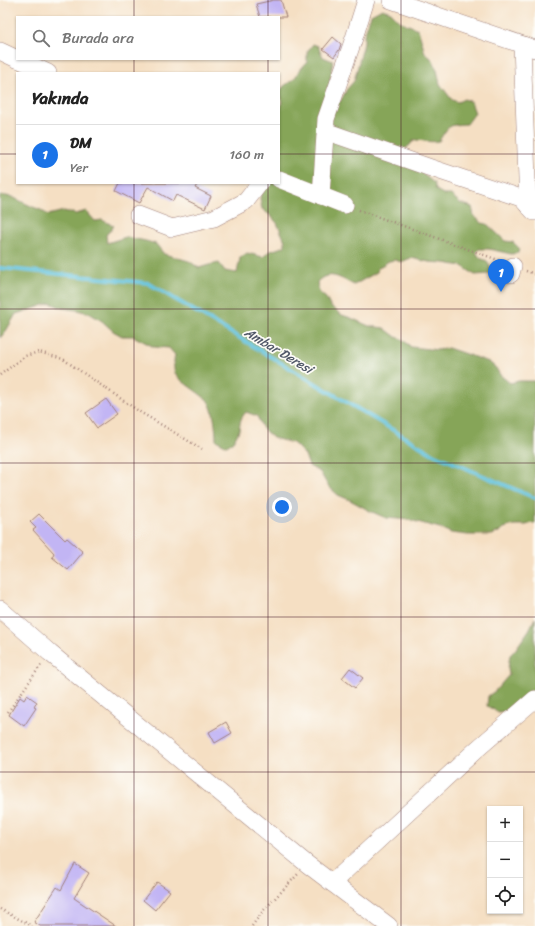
<!DOCTYPE html>
<html lang="tr">
<meta charset="utf-8">
<style>
:root{--surface:#fff;--page:#f6f6f6;--text:#222;--muted:#767676;--line:#e0e0e0;--accent:#1a73e8}
body{margin:0;font-family:Sriracha,sans-serif;background:var(--page);color:var(--text)}
.controls{position:absolute;right:12px;bottom:12px;display:grid;overflow:hidden;border-radius:0px;box-shadow:0 1px 3px #0004}
.controls button{width:36px;height:36px;display:grid;place-items:center;padding:0;border:0;border-bottom:1px solid var(--line);background:var(--surface);color:var(--text);font:20px sans-serif}
.you{position:absolute;left:282px;top:507px;width:14px;height:14px;margin:-10px;border:3px solid #fff;border-radius:50%;background:#1a73e8;box-shadow:0 0 0 6px #1a73e833}
.badge{display:grid;place-items:center;width:26px;height:26px;border-radius:50%;background:var(--accent);color:#fff;font-size:13px;font-weight:700}
.pin{position:absolute;translate:-50% -33px;filter:drop-shadow(0 1px 2px #0008)}
.pin::after{content:'';position:absolute;top:21px;width:14px;height:12px;background:inherit;clip-path:polygon(0 0,100% 0,50% 100%)}
.list{margin:0;padding:0;list-style:none}
h2{display:flex;justify-content:space-between;align-items:center;height:52px;margin:0;padding:0 16px;font-size:17px}
h2 small{font-size:13px;font-weight:400;color:var(--muted)}
.list li{display:grid;grid-template-columns:26px 1fr auto;gap:12px;align-items:center;box-sizing:border-box;height:60px;padding:0 16px;border-top:1px solid var(--line)}
.list b{display:block;font-size:15px;white-space:nowrap}
.list p{margin:0;font-size:13px;white-space:nowrap;color:var(--muted)}
.list em{font-size:13px;font-style:normal;color:var(--muted)}
.icon{flex:none;width:22px;height:22px;fill:none;stroke:currentColor;stroke-width:2;stroke-linecap:round;stroke-linejoin:round}
.map{position:relative;flex:none;width:535px;height:926px;overflow:hidden}
.search{position:absolute;background:var(--surface);box-shadow:0 1px 3px #0004;left:16px;top:16px;width:264px;height:44px;display:flex;align-items:center;gap:10px;box-sizing:border-box;padding:0 14px;border-radius:0px;color:var(--muted);font-size:15px}
.panel{position:absolute;background:var(--surface);box-shadow:0 1px 3px #0004;left:16px;top:72px;width:264px;height:112px;border-radius:0px}
.map>svg:first-child{display:block}
.forest{fill:#86a559;stroke:#686242}
.lines{fill:none;stroke-linecap:round;stroke-linejoin:round}
.stream{stroke:#5ec1dc;stroke-width:4}
.building{fill:#c2b5f4}
.minor-casing{stroke:#a07f77;stroke-width:18}
.path{stroke:#a07f77;stroke-width:2.5;stroke-dasharray:1 3;stroke-linecap:butt}
.minor{stroke:#fff;stroke-width:17}
.grid{fill:none;stroke:#4a1f2b;stroke-width:1;stroke-opacity:0.55}
.labels{text-anchor:middle;stroke-width:3.5;stroke-linejoin:round;paint-order:stroke}
.water-label{font-size:13px;font-style:italic;fill:#515869;stroke:#fdfcf7}
</style>
<div class="map">
<svg width="535" height="926" viewBox="0 0 535 926">
<rect width="100%" height="100%" fill="#fdfcf7"/>
<filter id="ink" filterUnits="userSpaceOnUse"><feTurbulence type="fractalNoise" baseFrequency=".025" numOctaves="2"/><feDisplacementMap in="SourceGraphic" scale="8" xChannelSelector="R" yChannelSelector="G"/><feConvolveMatrix kernelMatrix="1 2 1 2 8 2 1 2 1" color-interpolation-filters="sRGB"/></filter>
<filter id="wash" filterUnits="userSpaceOnUse"><feTurbulence type="fractalNoise" baseFrequency=".012" numOctaves="4" result="noise"/><feDisplacementMap in="SourceGraphic" scale="16" xChannelSelector="R" yChannelSelector="G"/><feGaussianBlur stdDeviation="0.9" result="paint"/><feColorMatrix in="noise" values="0 0 0 0 0 0 0 0 0 0 0 0 0 0 0 0 0 1.4 0 .05"/><feComposite in="paint" operator="in"/></filter>
<g filter="url(#wash)">
<rect width="100%" height="100%" fill="#f5dfc3"/>
<g class="forest">
<path d="M 382,9 L 391,12 L 399,21 L 418,29 L 425,53 L 432,59 L 437,70 L 440,84 L 452,100 L 458,102 L 464,99 L 471,102 L 475,113 L 467,124 C 448,125 449,125 439,141 C 430,143 423,140 414,140 L 410,145 L 404,150 L 424,175 L 434,183 L 436,190 L 445,195 L 451,195 L 460,203 L 472,207 L 474,216 L 482,223 L 487,224 L 505,241 L 513,242 L 519,248 L 518,253 L 511,254 L 489,249 L 479,249 L 476,252 L 480,258 L 487,261 L 492,271 L 489,274 L 475,275 L 462,266 L 444,263 L 429,262 L 411,258 L 401,262 L 395,260 L 389,261 L 378,268 L 377,272 L 354,285 C 342,279 329,269 317,282 L 319,292 L 326,298 L 330,306 L 342,315 L 351,318 L 369,326 L 384,328 L 396,337 L 402,339 L 411,347 L 438,350 L 448,348 L 489,362 L 496,368 L 500,375 L 510,383 L 519,381 L 535,381 L 535,524 L 533,523 L 526,525 L 514,525 L 504,528 L 501,531 L 492,535 L 468,535 L 451,533 L 440,528 L 410,520 L 386,518 L 370,511 L 350,500 L 338,495 L 328,486 L 320,472 L 309,466 L 305,455 L 293,443 L 273,438 L 263,429 L 257,416 L 246,412 C 239,420 241,421 239,430 C 237,437 233,442 227,446 L 216,440 C 216,430 214,409 208,401 C 207,399 203,397 201,395 C 196,391 176,378 175,373 C 173,368 174,360 175,355 L 169,348 L 154,347 L 133,336 L 122,336 L 113,331 L 102,321 L 89,313 L 77,310 L 62,308 L 51,303 L 16,314 L 6,331 L 0,338 L 0,195 L 12,197 L 33,207 L 41,210 L 48,215 L 64,211 L 76,214 L 86,211 L 95,221 L 102,220 L 114,226 L 106,235 L 107,243 L 126,237 L 146,241 L 156,244 L 164,254 L 189,261 L 199,268 L 209,265 L 219,263 L 225,271 L 237,273 L 240,258 L 247,253 L 263,257 L 268,252 L 285,246 L 285,241 L 277,223 L 270,215 L 262,209 L 260,199 L 261,190 L 267,183 L 279,183 L 279,112 C 283,106 282,99 280,91 L 284,86 L 294,79 L 300,70 L 307,62 L 307,52 L 313,44 L 318,46 L 323,57 L 333,61 L 330,81 L 335,98 L 340,102 L 347,89 L 354,81 L 364,43 L 364,35 L 371,15 Z"/>
<polygon points="535,618 535,691 527,700 509,711 498,712 487,706 488,696 495,691 509,675 508,668 510,655 515,650 529,630"/>
</g>
<g class="lines">
<polyline class="stream" points="0,268 148,283 433,454 535,498"/>
</g>
<g id="blocks">
<g class="building">
<polygon points="274,0 281,0 286,17 260,17 256,4"/>
<polygon points="333,37 341,44 339,50 334,57 323,49"/>
<polygon points="120,183 198,183 195,188 211,196 205,209 176,195 173,201 148,187 139,203 116,191"/>
<polygon points="106,399 117,414 97,428 86,413"/>
<polygon points="39,514 65,540 67,538 83,552 68,570 52,557 54,553 33,530 36,528 30,522"/>
<polygon points="350,668 363,678 355,688 342,678"/>
<polygon points="27,695 37,702 34,707 36,708 24,726 9,715 20,697 24,700"/>
<polygon points="226,722 232,733 215,743 209,732"/>
<polygon points="75,864 89,873 74,898 116,926 40,926 34,922 57,887 61,890"/>
<polygon points="157,882 170,891 155,910 143,900"/>
</g>
</g>
</g>
<g filter="url(#ink)">
<use href="#blocks" fill-opacity="0" stroke="#a07f77" stroke-width="1"/>
<g class="lines">
<defs>
<g id="minor">
<polyline points="391,0 535,49"/>
<polyline points="522,45 528,206"/>
<polyline points="0,51 17,59"/>
<polyline points="18,59 48,73"/>
<polyline points="325,131 431,168 521,198 534,212 535,212"/>
<polyline points="279,179 345,205"/>
<polyline points="321,196 326,119 354,38 366,0"/>
<polyline points="138,215 172,228 214,218 246,201 260,183"/>
<polyline points="511,274 513,266"/>
<polyline points="0,609 50,653 307,864 389,926"/>
<polyline points="332,883 476,750 535,699"/>
</g>
</defs>
<use href="#minor" class="minor-casing"/>
<g class="path">
<polyline points="359,210 501,261"/>
<polyline points="526,271 535,274"/>
<polyline points="0,375 25,356 39,352 63,359 140,412 202,449"/>
<polyline points="8,712 41,665"/>
<polyline points="0,909 32,926"/>
<polyline points="252,926 263,911 298,874"/>
</g>
<use href="#minor" class="minor"/>
</g>
</g>
<path class="grid" d="M 134,0 L 134,17M 268,0 L 268,17M 401,0 L 401,926M 134,59 L 134,73M 268,59 L 268,73M 0,154 L 17,154M 279,154 L 535,154M 134,183 L 134,926M 268,183 L 268,926M 0,309 L 535,309M 0,463 L 535,463M 0,617 L 535,617M 0,772 L 535,772"/>
<g class="labels">
<g class="water-label">
<text transform="translate(279 350) rotate(31)" y="5">Ambar Deresi</text>
</g>
</g>
</svg>
<div class="controls">
<button>+</button>
<button>−</button>
<button><svg class="icon" aria-label="locate" viewBox="0 0 24 24"><circle cx="12" cy="12" r="6"/><path d="M12 2v4M12 18v4M2 12h4M18 12h4"/></svg></button>
</div>
<div class="you"></div>
<div class="pin badge" style="left:501px;top:292px">1</div>
<div class="search"><svg class="icon" aria-label="search" viewBox="0 0 24 24"><circle cx="10" cy="10" r="6"/><path d="M15 15l6 6"/></svg>Burada ara</div>
<section class="panel">
<h2>Yakında<small></small></h2>
<ul class="list">
<li><span class="badge">1</span><div><b>DM</b><p>Yer</p></div><em>160 m</em></li>
</ul>
</section>
</div>
